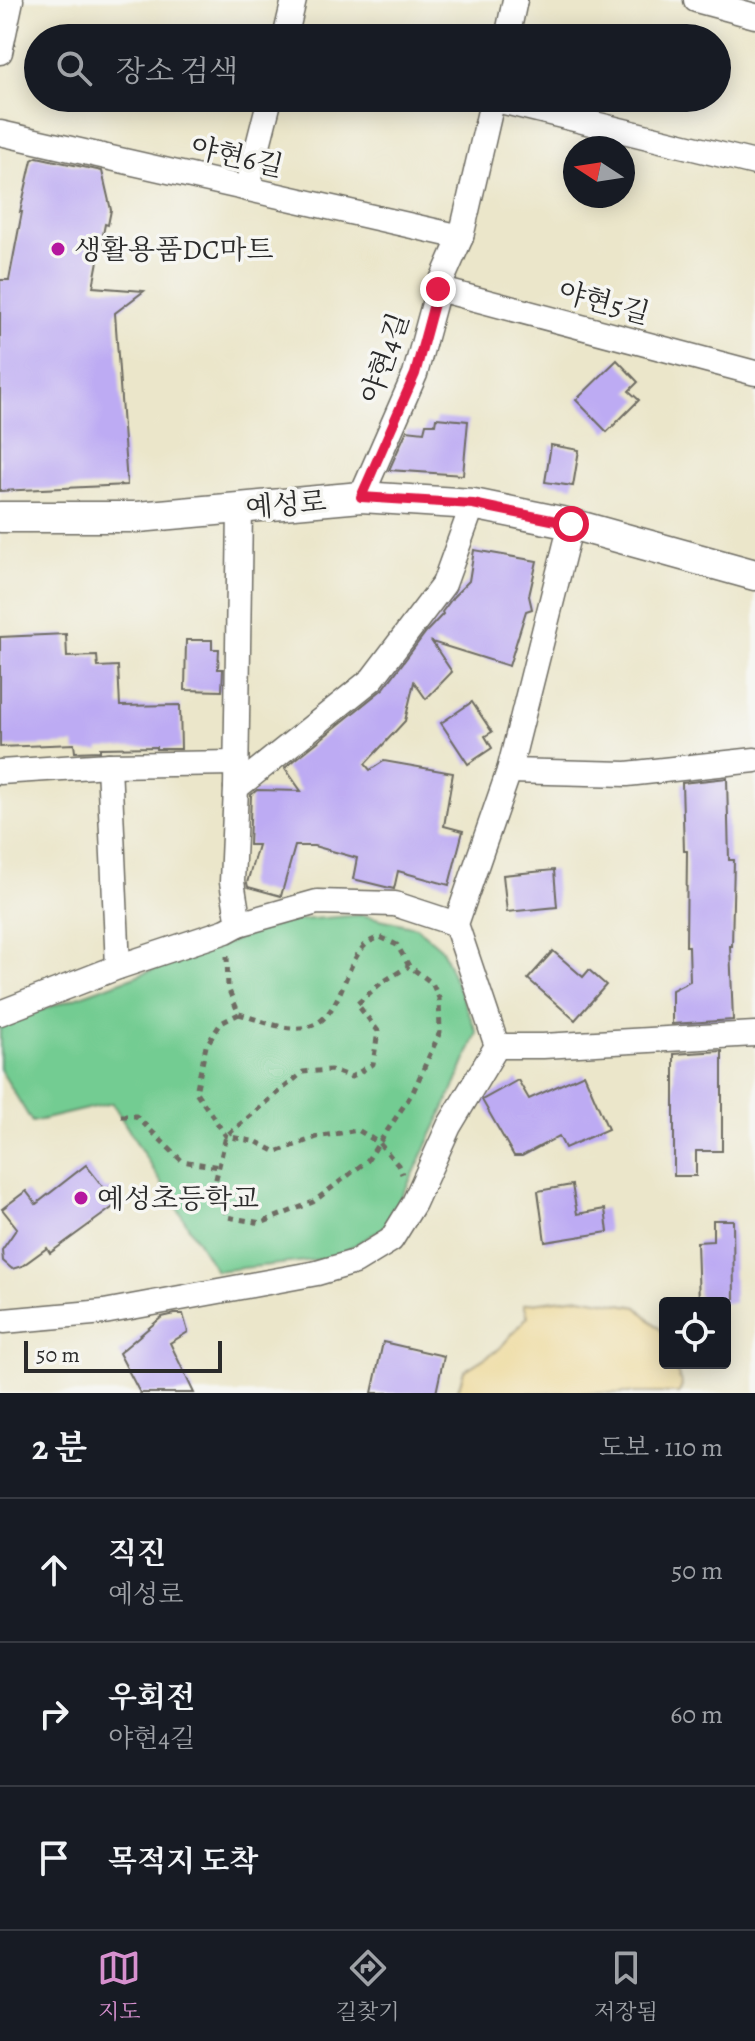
<!DOCTYPE html>
<html lang="ko">
<meta charset="utf-8">
<style>
:root{--surface:#171b24;--page:#20242c;--text:#f1f3f6;--muted:#9ea1a6;--line:#363941;--accent:#d690ce}
body{margin:0;font-family:Alegreya,"Noto Serif KR",serif;background:var(--page);color:var(--text)}
.controls{position:absolute;right:24px;bottom:24px;display:grid;overflow:hidden;border-radius:8px;box-shadow:0 4px 20px #0003}
.controls button{width:72px;height:72px;display:grid;place-items:center;padding:0;border:0;border-bottom:2px solid var(--line);background:var(--surface);color:var(--text);font:40px sans-serif}
.compass{position:absolute;left:563px;top:136px;width:72px;height:72px;border-radius:50%;background:var(--surface);box-shadow:0 4px 20px #0003;rotate:282deg}
.scale{position:absolute;left:24px;bottom:20px;width:198px;box-sizing:border-box;padding-left:8px;border:4px solid #2b2b2b;border-top:0;font-size:22px;line-height:28px;white-space:nowrap;color:#2b2b2b;-webkit-text-stroke:6px #f6f6f2;paint-order:stroke}
.stop{position:absolute;width:24px;height:24px;margin:-18px;border:6px solid #e11d48;border-radius:50%;background:#fff}
.stop.end{background:#e11d48;border-color:#fff;box-shadow:0 2px 8px #0008}
.list{margin:0;padding:0;list-style:none}
h2{display:flex;justify-content:space-between;align-items:center;height:104px;margin:0;padding:0 32px;font-size:34px}
h2 small{font-size:26px;font-weight:400;color:var(--muted)}
.list li{display:grid;grid-template-columns:52px 1fr auto;gap:24px;align-items:center;box-sizing:border-box;height:144px;padding:0 32px;border-top:2px solid var(--line)}
.list b{display:block;font-size:30px;white-space:nowrap}
.list p{margin:0;font-size:26px;white-space:nowrap;color:var(--muted)}
.list em{font-size:26px;font-style:normal;color:var(--muted)}
.icon{flex:none;width:44px;height:44px;fill:none;stroke:currentColor;stroke-width:2;stroke-linecap:round;stroke-linejoin:round}
.map{position:relative;flex:none;width:755px;height:1393px;overflow:hidden}
.search{position:absolute;background:var(--surface);box-shadow:0 4px 20px #0003;left:24px;right:24px;top:24px;height:88px;display:flex;align-items:center;gap:20px;box-sizing:border-box;padding:0 28px;border-radius:44px;color:var(--muted);font-size:30px}
.sheet{height:536px;background:var(--surface)}
nav{display:flex;justify-content:space-around;align-items:center;box-sizing:border-box;height:112px;border-top:2px solid var(--line);background:var(--surface);font-size:22px;color:var(--muted)}
nav a{display:grid;justify-items:center;gap:4px}
nav .on{color:var(--accent)}
.map>svg:first-child{display:block}
.green{fill:#73cc92;stroke:#4f7c5e;stroke-width:2}
.sand{fill:#eeda9e;stroke:#8c8264;stroke-width:2}
.building{fill:#bdabf3}
.lines{fill:none;stroke-linecap:round;stroke-linejoin:round}
.minor-casing{stroke:#6e6c63;stroke-width:27}
.tertiary-casing{stroke:#6e6c63;stroke-width:33}
.path{stroke:#6e6c63;stroke-width:5;stroke-dasharray:6 6;stroke-linecap:butt}
.minor{stroke:#fff;stroke-width:24}
.tertiary{stroke:#fff;stroke-width:30}
.route{stroke:#e11d48;stroke-width:10}
.poi-dot{fill:#b5179e;stroke:#f6f6f2;stroke-width:3}
.labels{text-anchor:middle;stroke-width:7;stroke-linejoin:round;paint-order:stroke}
.street-label{font-size:28px;fill:#2b2b2b;stroke:#f6f6f2}
.poi-label{font-size:28px;fill:#2b2b2b;stroke:#f6f6f2;text-anchor:start}
</style>
<div class="map">
<svg width="755" height="1393" viewBox="0 0 755 1393">
<rect width="100%" height="100%" fill="#f6f6f2"/>
<filter id="ink" filterUnits="userSpaceOnUse"><feTurbulence type="fractalNoise" baseFrequency=".0125" numOctaves="2"/><feDisplacementMap in="SourceGraphic" scale="16" xChannelSelector="R" yChannelSelector="G"/><feConvolveMatrix kernelMatrix="1 2 1 2 8 2 1 2 1" color-interpolation-filters="sRGB"/></filter>
<filter id="wash" filterUnits="userSpaceOnUse"><feTurbulence type="fractalNoise" baseFrequency=".006" numOctaves="4" result="noise"/><feDisplacementMap in="SourceGraphic" scale="32" xChannelSelector="R" yChannelSelector="G"/><feGaussianBlur stdDeviation="1.8" result="paint"/><feColorMatrix in="noise" values="0 0 0 0 0 0 0 0 0 0 0 0 0 0 0 0 0 1.4 0 .05"/><feComposite in="paint" operator="in"/></filter>
<g filter="url(#wash)">
<rect width="100%" height="100%" fill="#ebe6ca"/>
<polygon class="green" points="362,915 416,927 442,949 477,1033 457,1081 413,1175 384,1228 333,1258 216,1271 112,1103 32,1122 0,1069 0,1025 288,921"/>
<polygon class="sand" points="580,1297 637,1307 662,1331 665,1338 665,1363 674,1363 682,1386 679,1393 457,1393 464,1371 499,1349 528,1316 524,1304"/>
<g id="blocks">
<g class="building">
<polygon points="37,157 102,171 111,210 108,225 105,224 93,287 144,291 115,313 127,485 0,491 0,280 9,280 22,212 20,212 32,160"/>
<polygon points="617,360 638,382 629,391 639,400 607,432 576,400"/>
<polygon points="436,418 468,421 463,475 389,470 407,430 424,432 426,424 435,424"/>
<polygon points="551,445 579,450 573,486 545,482"/>
<polygon points="474,550 537,561 529,596 532,609 526,611 509,666 432,642 452,672 426,699 414,682 405,721 365,764 370,770 384,761 453,773 444,826 463,831 449,885 398,871 394,889 353,879 357,858 314,846 295,846 281,896 248,887 247,883 258,845 249,845 251,795 257,790 301,791 285,768 384,688 426,632 443,614 442,612 454,596 469,581"/>
<polygon points="66,634 67,657 97,656 98,667 118,666 120,706 180,705 181,749 156,749 156,747 100,748 100,751 75,752 74,744 0,747 0,637"/>
<polygon points="186,640 212,640 212,649 219,649 218,669 223,669 222,691 185,690"/>
<polygon points="472,702 492,732 485,736 492,748 468,764 441,723"/>
<polygon points="727,778 729,860 734,860 732,946 730,946 733,1020 672,1024 672,990 690,981 689,946 686,946 687,851 684,851 682,783"/>
<polygon points="554,870 557,907 507,912 503,875"/>
<polygon points="553,951 583,977 589,970 606,985 575,1020 528,979"/>
<polygon points="722,1051 722,1151 696,1151 696,1176 674,1176 674,1054"/>
<polygon points="584,1074 608,1129 565,1148 559,1136 522,1156 514,1156 482,1100 518,1080 529,1099"/>
<polygon points="86,1165 104,1188 120,1190 116,1205 50,1253 47,1248 22,1266 12,1269 3,1261 2,1250 17,1228 2,1209 26,1191 36,1204"/>
<polygon points="572,1185 577,1214 605,1209 608,1232 545,1242 538,1191"/>
<polygon points="713,1220 733,1220 734,1303 699,1303 697,1242 713,1241"/>
<polygon points="175,1314 183,1314 188,1332 170,1343 194,1393 140,1393 119,1353 162,1317"/>
<polygon points="383,1342 444,1356 436,1393 372,1393"/>
</g>
</g>
</g>
<g filter="url(#ink)">
<use href="#blocks" fill-opacity="0" stroke="#6e6c63" stroke-width="2"/>
<g class="lines">
<defs>
<g id="minor">
<polyline points="696,0 755,16"/>
<polyline points="285,38 294,0"/>
<polyline points="507,38 515,0"/>
<polyline points="0,52 11,0"/>
<polyline points="492,99 755,163"/>
<polyline points="0,133 461,237"/>
<polyline points="247,189 270,98"/>
<polyline points="438,289 755,373"/>
<polyline points="361,497 415,374 438,289 461,237 493,98"/>
<polyline points="109,765 118,967"/>
<polyline points="509,771 627,774 755,760"/>
<polyline points="0,772 109,765 235,763"/>
<polyline points="236,788 372,679 444,584 473,504"/>
<polyline points="239,924 232,882 236,788 240,508"/>
<polyline points="0,1013 118,967 226,931 239,924 317,902 395,904 456,924"/>
<polyline points="497,1046 456,924 509,771 571,524"/>
<polyline points="4,1321 104,1312 317,1273 355,1262 391,1240 414,1203 449,1126 497,1046 543,1046 755,1034"/>
</g>
<polyline id="tertiary" points="0,517 138,517 361,497 473,504 571,524 755,575"/>
</defs>
<use href="#minor" class="minor-casing"/>
<use href="#tertiary" class="tertiary-casing"/>
<g class="path">
<polyline points="227,956 228,988 239,1014 221,1023 206,1046 196,1092 226,1136 257,1142 276,1152 317,1137 358,1130 379,1143 398,1165 402,1174"/>
<path d="M 239,1014 C 260,1020 286,1032 307,1027 C 343,1020 343,960 369,942 C 372,940 376,939 380,937 L 397,945 L 409,966 L 432,983 L 439,998 L 440,1032 L 413,1092 L 367,1161 L 313,1202 L 261,1223 L 227,1217 L 215,1183 L 226,1136 L 303,1072 L 331,1070 L 351,1077 L 373,1064 L 378,1031 L 357,1004 L 381,983 L 409,966"/>
<polyline points="121,1116 136,1116 182,1161 219,1167"/>
</g>
<use href="#minor" class="minor"/>
<use href="#tertiary" class="tertiary"/>
</g>
</g>
<g class="lines" filter="url(#ink)">
<polyline class="route" points="438,289 415,374 361,497 473,504 571,524"/>
</g>
<g class="poi-dot">
<circle cx="58" cy="249" r="8"/>
<circle cx="81" cy="1198" r="8"/>
</g>
<g class="labels">
<g class="street-label">
<text transform="translate(237 156) rotate(13)" y="10">야현6길</text>
<text transform="translate(604 302) rotate(15)" y="10">야현5길</text>
<text transform="translate(384 358) rotate(-71)" y="10">야현4길</text>
<text transform="translate(286 504) rotate(-5)" y="10">예성로</text>
</g>
<g class="poi-label">
<text x="74" y="259">생활용품DC마트</text>
<text x="97" y="1208">예성초등학교</text>
</g>
</g>
</svg>
<div class="controls">
<button><svg class="icon" aria-label="locate" viewBox="0 0 24 24"><circle cx="12" cy="12" r="6"/><path d="M12 2v4M12 18v4M2 12h4M18 12h4"/></svg></button>
</div>
<svg class="compass" viewBox="-18 -18 36 36"><path d="M0-13l5 13h-10z" fill="#e53935"/><path d="M0 13l5-13h-10z" fill="#9ea1a6"/></svg>
<div class="scale">50 m</div>
<div class="stop" style="left:571px;top:524px"></div>
<div class="stop end" style="left:438px;top:289px"></div>
<div class="search"><svg class="icon" aria-label="search" viewBox="0 0 24 24"><circle cx="10" cy="10" r="6"/><path d="M15 15l6 6"/></svg>장소 검색</div>
</div>
<section class="sheet">
<h2>2 분<small>도보 · 110 m</small></h2>
<ul class="list">
<li><svg class="icon" aria-label="ahead" viewBox="0 0 24 24"><path d="M12 20V5M6 11l6-6 6 6"/></svg><div><b>직진</b><p>예성로</p></div><em>50 m</em></li>
<li><svg class="icon" aria-label="right" viewBox="0 0 24 24"><path d="M7 20v-9h11M14 6l5 5-5 5"/></svg><div><b>우회전</b><p>야현4길</p></div><em>60 m</em></li>
<li><svg class="icon" aria-label="arrive" viewBox="0 0 24 24"><path d="M6 21V4h12l-3 4 3 4H6"/></svg><div><b>목적지 도착</b></div></li>
</ul>
</section>
<nav>
<a class="on"><svg class="icon" aria-label="map" viewBox="0 0 24 24"><path d="M3 6l6-2 6 2 6-2v14l-6 2-6-2-6 2zM9 4v14M15 6v14"/></svg>지도</a>
<a><svg class="icon" aria-label="directions" viewBox="0 0 24 24"><path d="M12 3l9 9-9 9-9-9zM9 14v-3h6M13 9l2 2-2 2"/></svg>길찾기</a>
<a><svg class="icon" aria-label="saved" viewBox="0 0 24 24"><path d="M7 4h10v16l-5-4-5 4z"/></svg>저장됨</a>
</nav>
